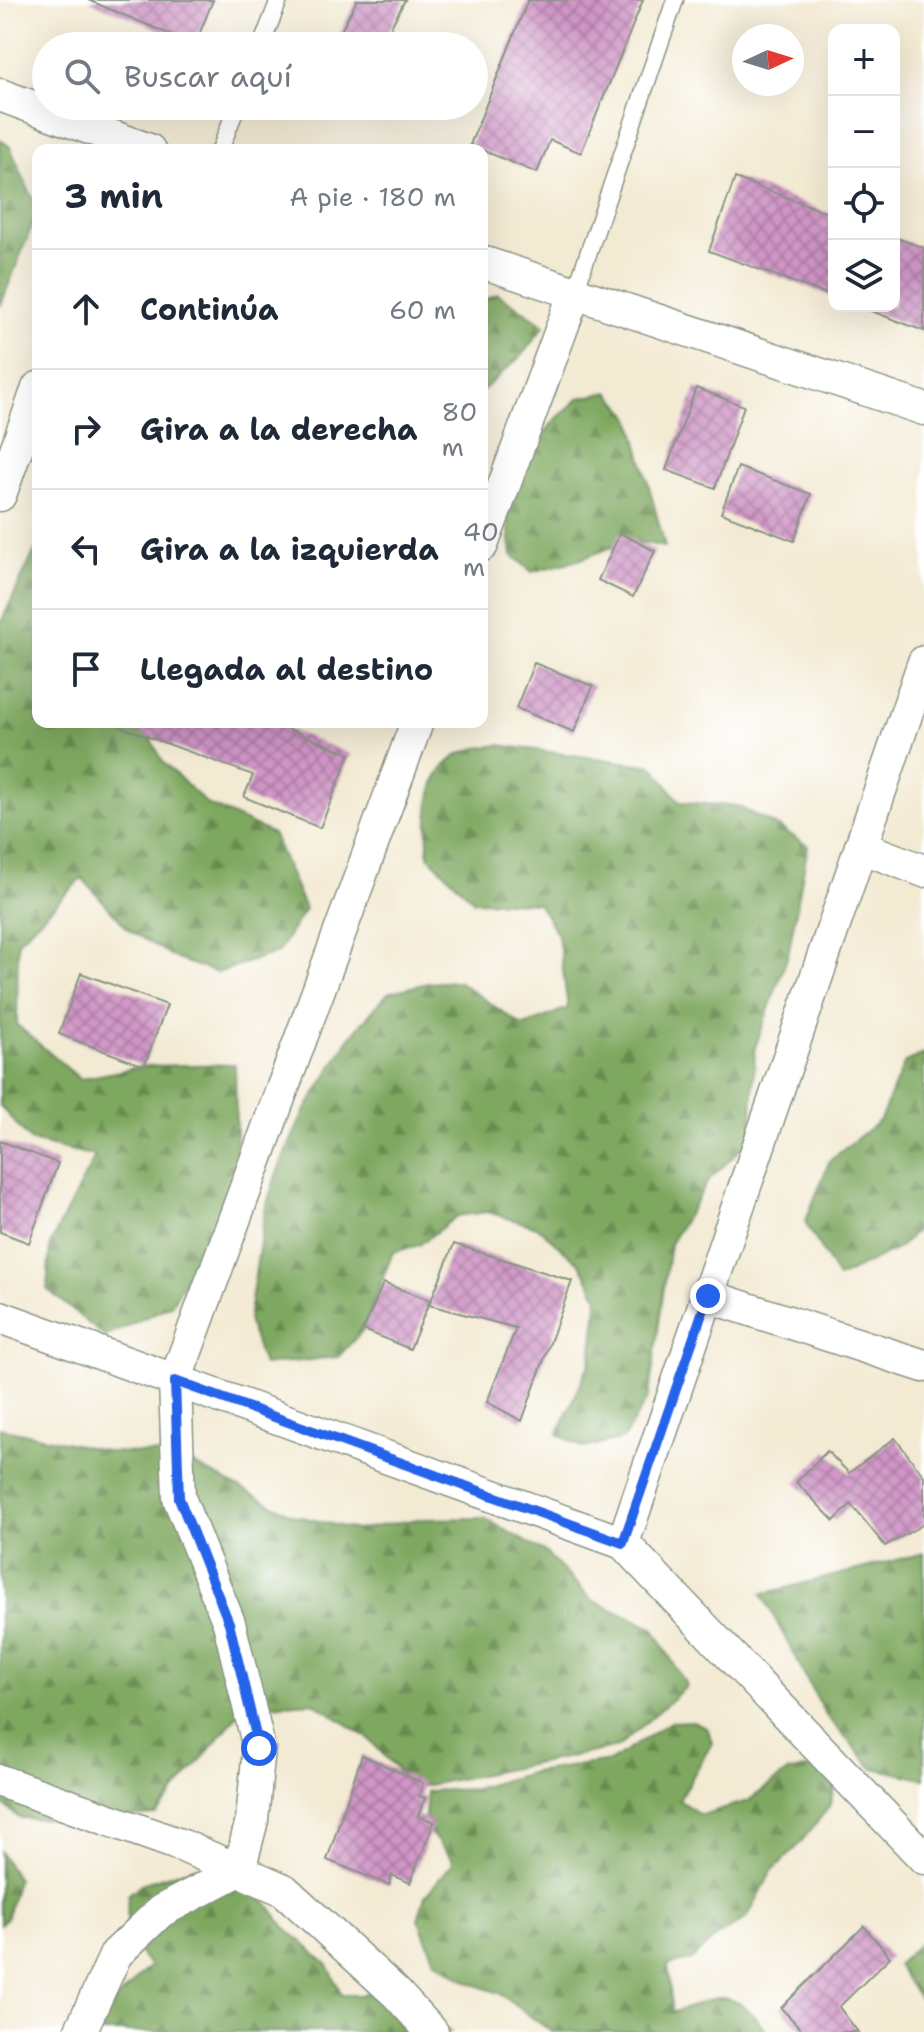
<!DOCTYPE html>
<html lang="es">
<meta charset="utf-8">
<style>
:root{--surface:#fff;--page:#f6f6f7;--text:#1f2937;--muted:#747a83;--line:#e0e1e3}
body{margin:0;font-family:"Shantell Sans",sans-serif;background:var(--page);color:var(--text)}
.controls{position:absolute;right:24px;top:24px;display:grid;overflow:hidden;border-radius:16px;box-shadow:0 8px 32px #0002}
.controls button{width:72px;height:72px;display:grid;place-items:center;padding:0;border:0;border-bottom:2px solid var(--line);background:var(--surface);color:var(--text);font:40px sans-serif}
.compass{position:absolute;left:732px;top:24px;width:72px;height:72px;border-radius:50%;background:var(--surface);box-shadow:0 8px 32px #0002;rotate:86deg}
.stop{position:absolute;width:24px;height:24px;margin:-18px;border:6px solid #2563eb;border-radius:50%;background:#fff}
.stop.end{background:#2563eb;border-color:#fff;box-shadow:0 2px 8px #0008}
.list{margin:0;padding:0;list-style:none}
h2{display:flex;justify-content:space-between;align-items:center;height:104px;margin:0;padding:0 32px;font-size:34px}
h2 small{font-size:26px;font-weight:400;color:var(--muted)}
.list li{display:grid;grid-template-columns:52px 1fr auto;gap:24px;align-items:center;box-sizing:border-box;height:120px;padding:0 32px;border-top:2px solid var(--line)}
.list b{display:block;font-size:30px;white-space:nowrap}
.list em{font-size:26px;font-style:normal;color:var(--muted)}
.icon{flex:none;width:44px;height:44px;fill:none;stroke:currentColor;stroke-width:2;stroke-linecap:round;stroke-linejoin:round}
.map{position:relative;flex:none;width:924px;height:2032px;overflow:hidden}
.search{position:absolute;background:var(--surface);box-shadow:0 8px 32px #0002;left:32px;top:32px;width:456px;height:88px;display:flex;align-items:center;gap:20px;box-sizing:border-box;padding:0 28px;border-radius:44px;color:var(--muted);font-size:30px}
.panel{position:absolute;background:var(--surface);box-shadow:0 8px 32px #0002;left:32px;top:144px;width:456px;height:584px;border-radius:16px}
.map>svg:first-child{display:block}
.forest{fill:url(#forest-firs);stroke:#4e724a;stroke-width:2}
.building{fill:url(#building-cross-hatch)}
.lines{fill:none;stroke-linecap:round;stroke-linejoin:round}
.lane-casing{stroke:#899484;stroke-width:19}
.street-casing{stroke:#899484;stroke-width:35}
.lane{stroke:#fff;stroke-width:16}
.street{stroke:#fff;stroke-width:32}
.route{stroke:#2563eb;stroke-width:10}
</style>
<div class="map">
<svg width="924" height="2032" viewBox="0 0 924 2032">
<defs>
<pattern id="forest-firs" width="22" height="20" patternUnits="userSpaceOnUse" patternTransform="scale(2)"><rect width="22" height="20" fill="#7ea75f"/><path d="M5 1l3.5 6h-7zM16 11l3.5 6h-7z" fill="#67894f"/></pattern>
<pattern id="building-cross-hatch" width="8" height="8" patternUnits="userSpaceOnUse" patternTransform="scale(2)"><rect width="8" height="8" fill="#d095c6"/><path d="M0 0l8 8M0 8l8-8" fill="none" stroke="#a87ba2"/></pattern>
</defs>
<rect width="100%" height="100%" fill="#fff"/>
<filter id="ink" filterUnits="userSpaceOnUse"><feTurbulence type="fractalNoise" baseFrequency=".0125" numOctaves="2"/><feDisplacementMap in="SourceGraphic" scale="16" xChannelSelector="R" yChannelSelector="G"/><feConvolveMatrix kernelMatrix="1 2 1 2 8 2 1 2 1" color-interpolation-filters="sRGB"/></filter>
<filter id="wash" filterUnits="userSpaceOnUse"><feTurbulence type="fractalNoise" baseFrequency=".006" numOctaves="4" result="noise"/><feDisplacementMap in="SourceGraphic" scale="32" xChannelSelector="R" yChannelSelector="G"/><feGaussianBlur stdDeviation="1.8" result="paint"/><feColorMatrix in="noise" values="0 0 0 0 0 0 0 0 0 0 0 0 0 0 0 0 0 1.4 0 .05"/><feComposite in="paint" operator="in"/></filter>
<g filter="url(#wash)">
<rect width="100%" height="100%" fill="#f3ead3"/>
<g class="forest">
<polygon points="0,139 10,147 38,211 0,307"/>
<polygon points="498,294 545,325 522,355 482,391 482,301"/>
<polygon points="609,392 631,418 665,547 630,540 581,559 532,572 512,555 505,500 517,457 543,437 552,423 579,398"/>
<polygon points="38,544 38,722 142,722 163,762 207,804 273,834 305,909 278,952 217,973 177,959 129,930 82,878 18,941 17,1025 80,1079 144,1066 235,1064 237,1192 171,1305 105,1337 47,1289 50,1244 95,1156 31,1141 0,1106 0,624"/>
<path d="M 499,745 L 653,766 L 680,802 L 737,806 L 779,827 L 808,846 L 788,955 L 755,1048 L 751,1139 L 709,1180 L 670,1244 L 649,1396 L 623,1439 L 584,1448 L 558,1434 L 591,1360 L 598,1297 L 580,1264 L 537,1227 L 487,1212 L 457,1216 L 419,1245 L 393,1252 L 363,1330 L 338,1357 L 263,1365 L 248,1320 L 265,1210 L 276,1175 L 302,1116 L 350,1037 L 388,993 L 427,983 L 458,981 L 523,1026 L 568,1008 L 558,935 L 538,903 L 474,901 L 428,856 C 428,817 422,768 467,751 C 477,747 489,747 499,745 Z"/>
<polygon points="924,1054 924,1222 899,1248 838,1278 805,1222 830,1160 880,1120 905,1062"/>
<polygon points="0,1428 111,1452 173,1454 293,1515 356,1530 418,1519 484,1518 546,1553 592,1600 653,1628 687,1686 618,1747 414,1788 368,1738 313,1702 244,1707 156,1815 88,1820 19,1818 0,1801"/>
<polygon points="924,1553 924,1779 873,1768 826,1716 762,1594"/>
<path d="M 693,1721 L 708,1729 L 712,1743 L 679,1800 L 701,1815 L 748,1801 L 789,1771 L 841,1765 L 829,1807 L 796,1848 L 772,1871 L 747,1918 L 716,1937 L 691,1960 L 668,1965 L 672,2012 C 684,2010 692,2006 703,2002 C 733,1989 750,2010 767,2032 L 552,2032 L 499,1993 L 468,1982 L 435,1960 L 418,1919 L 425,1896 L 453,1863 L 452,1858 L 424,1826 L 427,1791 L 474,1789 L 533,1772 L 611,1761 L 670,1722 Z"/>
<polygon points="0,1852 17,1879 7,1918 0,1924"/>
<path d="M 198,1866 L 263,1898 L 285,1927 L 328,1965 L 342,1995 L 361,1995 L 376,1989 L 450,2032 L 94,2032 L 117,1999 L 150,1966 C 126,1936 126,1934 128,1895 L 141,1884 Z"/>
<polygon points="924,1939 924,2006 897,1965"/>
</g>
<g id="blocks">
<g class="building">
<polygon points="88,0 213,0 195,45"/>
<polygon points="357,0 405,0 381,46 333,46"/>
<polygon points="528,0 643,0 581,153 550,140 537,173 470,145"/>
<polygon points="735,178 834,215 834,297 709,251"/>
<polygon points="894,237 924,248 924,331 858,306 894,306"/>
<polygon points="696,388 744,406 715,488 666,470"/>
<polygon points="738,467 811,494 794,541 721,513"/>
<polygon points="620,533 655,551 633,597 598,580"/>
<polygon points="534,663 593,686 574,732 516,708"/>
<polygon points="120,722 271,722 350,754 320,828 244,797 253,775 119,726"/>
<polygon points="81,973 167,1005 144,1066 59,1034"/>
<polygon points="0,1141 58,1163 29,1243 0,1232"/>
<polygon points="454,1244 572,1281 522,1421 487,1402 516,1328 429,1305"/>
<polygon points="383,1283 430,1300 410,1349 363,1330"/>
<polygon points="895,1438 924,1476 924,1524 885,1546 851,1504 834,1521 796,1482 827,1451 849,1473"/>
<polygon points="362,1755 423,1783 419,1796 425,1798 418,1816 434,1822 410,1883 392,1875 389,1885 327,1860"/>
<polygon points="864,1926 890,1957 839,2007 858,2032 804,2032 781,2008"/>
</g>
</g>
</g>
<g filter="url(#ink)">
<use href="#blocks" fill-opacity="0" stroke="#899484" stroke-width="2"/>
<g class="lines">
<defs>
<g id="lane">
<polyline points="261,46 279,0"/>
<polyline points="220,150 237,106"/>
<polyline points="575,292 675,0"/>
</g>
<g id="street">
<polyline points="0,95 149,150"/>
<polyline points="482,262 924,409"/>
<polyline points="0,495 38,388"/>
<polyline points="482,545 575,292"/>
<polyline points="861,847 924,871"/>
<polyline points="708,1296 924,1366"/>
<polyline points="0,1317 623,1543 924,1858"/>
<polyline points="623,1543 924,662"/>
<polyline points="0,1781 183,1846 284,1890 396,1993 432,2032"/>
<polyline points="80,2032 116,1954 161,1911 239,1870 252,1820 259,1748 229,1623 179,1498 175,1381 417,722"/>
</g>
</defs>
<use href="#lane" class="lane-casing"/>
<use href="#street" class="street-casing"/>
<use href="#lane" class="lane"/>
<use href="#street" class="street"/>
</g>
</g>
<g class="lines" filter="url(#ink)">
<polyline class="route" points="259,1748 229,1623 179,1498 175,1381 623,1543 708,1296"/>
</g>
</svg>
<div class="controls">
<button>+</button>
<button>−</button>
<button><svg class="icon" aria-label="locate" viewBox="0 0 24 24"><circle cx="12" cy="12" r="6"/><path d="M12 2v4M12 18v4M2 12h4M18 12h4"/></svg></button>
<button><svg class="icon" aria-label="layers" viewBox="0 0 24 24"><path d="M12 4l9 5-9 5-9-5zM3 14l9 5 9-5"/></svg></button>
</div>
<svg class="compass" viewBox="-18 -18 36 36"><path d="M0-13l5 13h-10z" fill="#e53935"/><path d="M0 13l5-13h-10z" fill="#747a83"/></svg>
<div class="stop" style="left:259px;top:1748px"></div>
<div class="stop end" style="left:708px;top:1296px"></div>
<div class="search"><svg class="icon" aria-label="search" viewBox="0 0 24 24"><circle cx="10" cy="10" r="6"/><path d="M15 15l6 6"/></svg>Buscar aquí</div>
<section class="panel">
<h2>3 min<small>A pie · 180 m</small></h2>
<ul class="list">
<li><svg class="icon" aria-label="ahead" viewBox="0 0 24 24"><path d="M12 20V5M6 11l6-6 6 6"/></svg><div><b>Continúa</b></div><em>60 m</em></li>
<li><svg class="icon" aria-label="right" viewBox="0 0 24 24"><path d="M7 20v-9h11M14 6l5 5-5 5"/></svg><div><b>Gira a la derecha</b></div><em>80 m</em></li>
<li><svg class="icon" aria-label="left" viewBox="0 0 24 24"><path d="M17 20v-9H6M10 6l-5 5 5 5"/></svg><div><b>Gira a la izquierda</b></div><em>40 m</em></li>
<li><svg class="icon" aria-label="arrive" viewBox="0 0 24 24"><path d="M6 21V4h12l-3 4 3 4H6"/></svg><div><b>Llegada al destino</b></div></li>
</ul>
</section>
</div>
